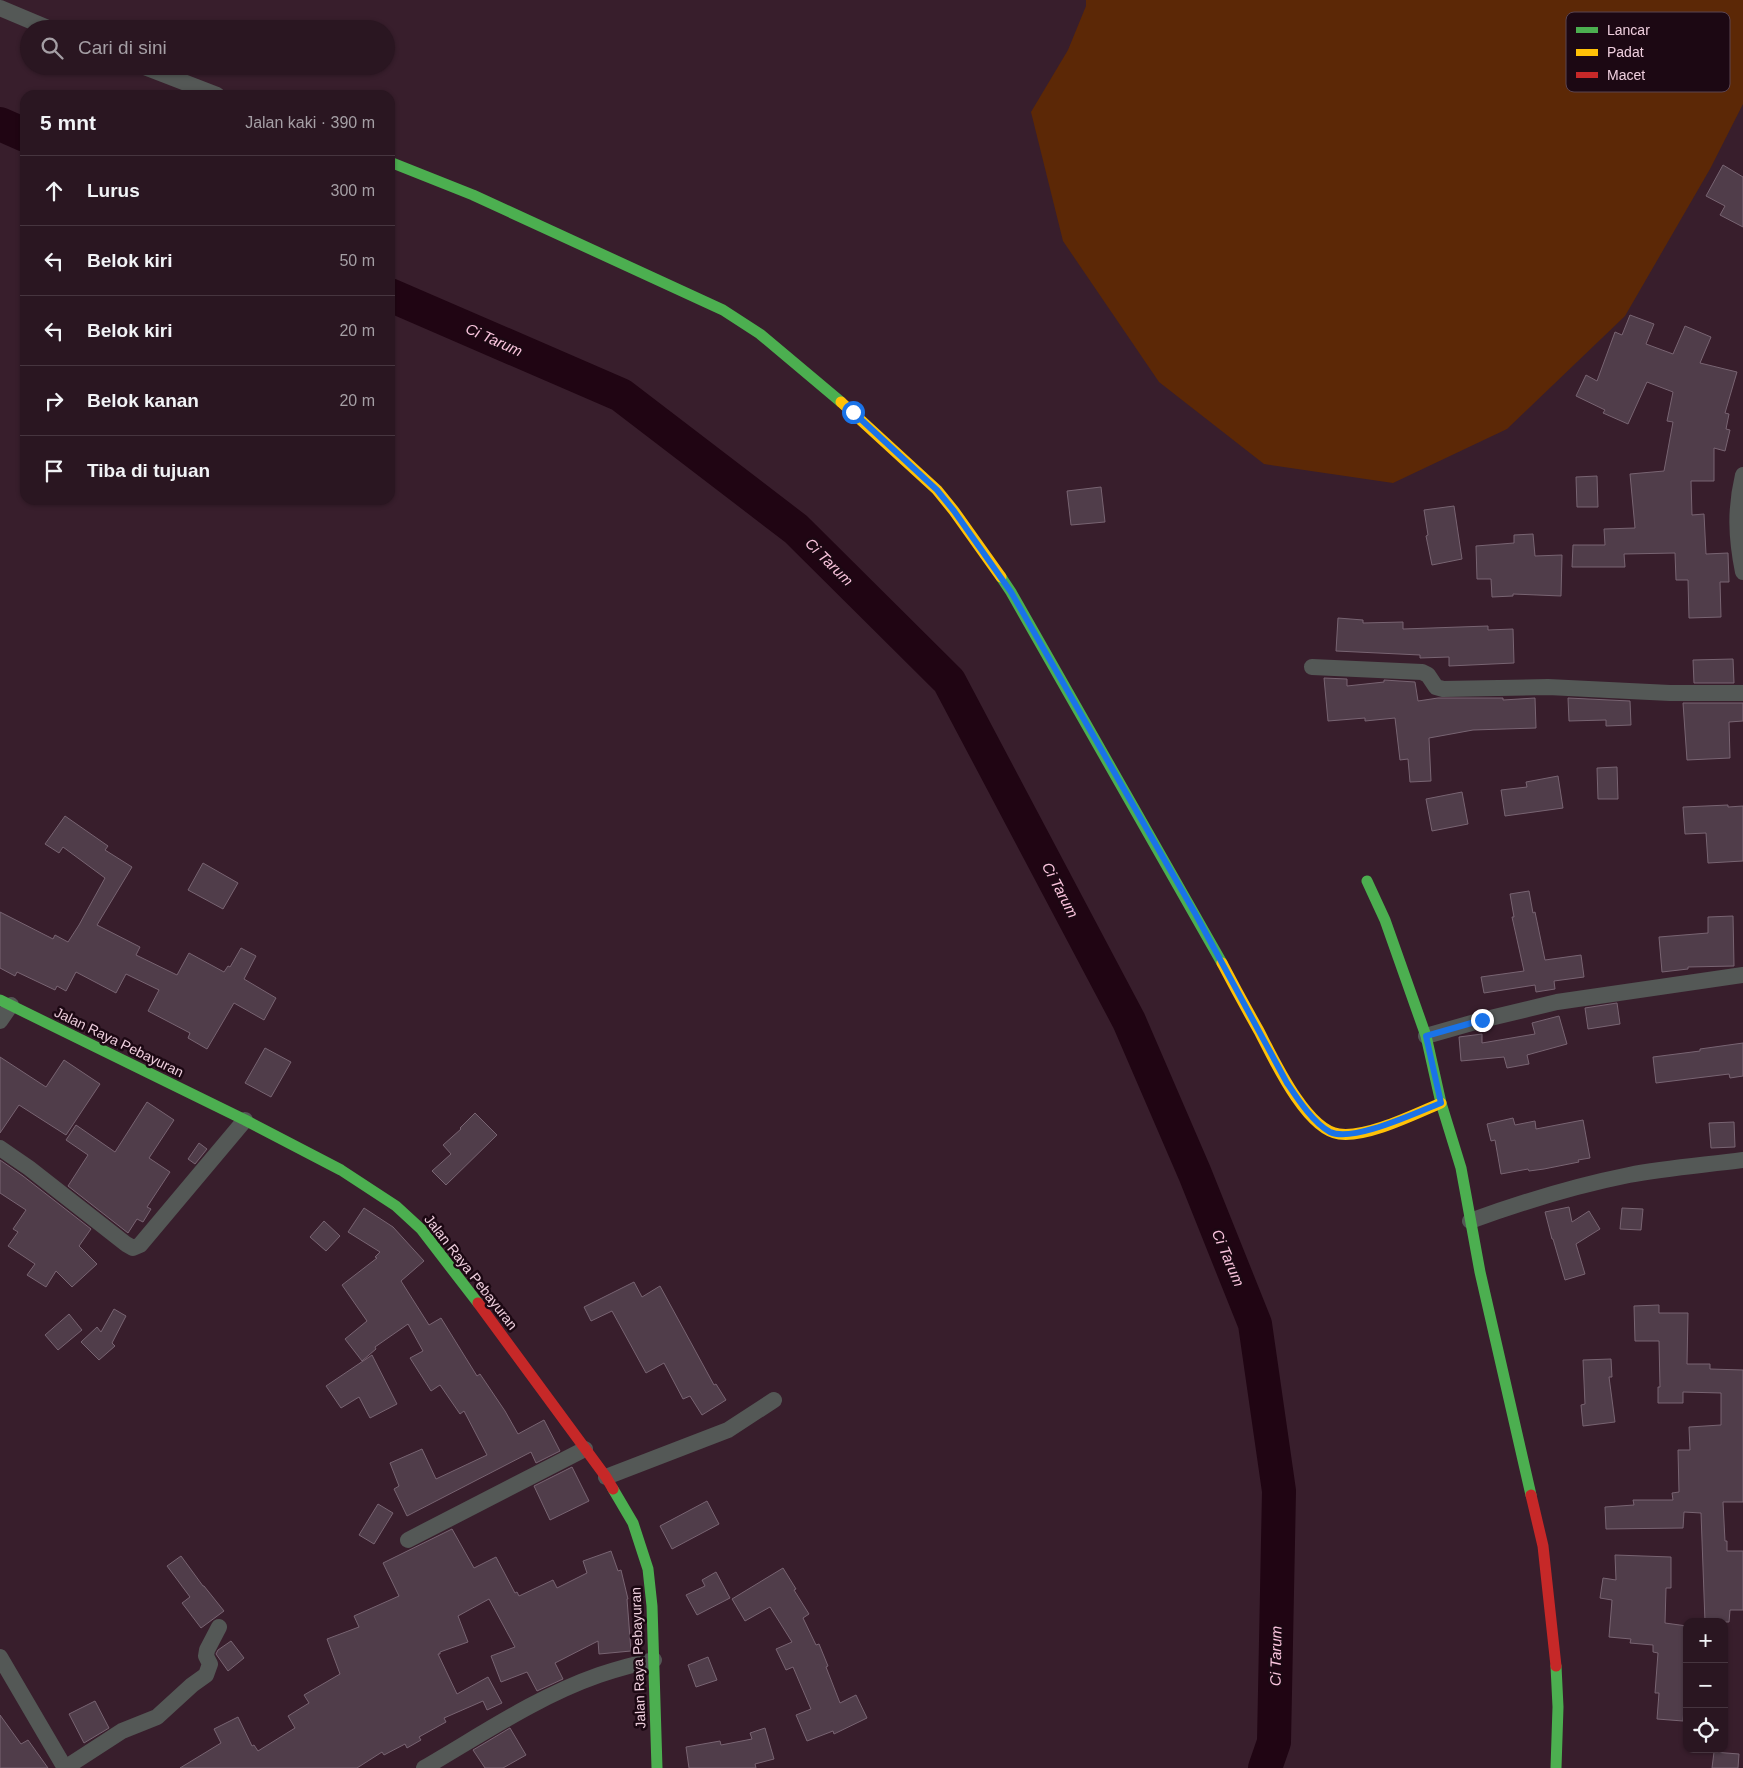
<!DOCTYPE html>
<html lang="id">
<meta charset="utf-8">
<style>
:root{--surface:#2a1621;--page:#36232e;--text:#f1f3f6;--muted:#a59fa5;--line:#46353f}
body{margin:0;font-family:Helvetica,sans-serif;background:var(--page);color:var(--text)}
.controls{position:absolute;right:15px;bottom:15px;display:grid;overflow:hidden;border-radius:10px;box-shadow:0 1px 4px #0004}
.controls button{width:45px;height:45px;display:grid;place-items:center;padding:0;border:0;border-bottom:1px solid var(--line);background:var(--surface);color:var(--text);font:25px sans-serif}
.stop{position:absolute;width:15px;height:15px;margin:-11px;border:4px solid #1a73e8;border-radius:50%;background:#fff}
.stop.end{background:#1a73e8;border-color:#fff;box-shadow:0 1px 5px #0008}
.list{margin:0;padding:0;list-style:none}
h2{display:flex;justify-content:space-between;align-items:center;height:65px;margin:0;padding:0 20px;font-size:21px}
h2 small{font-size:16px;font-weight:400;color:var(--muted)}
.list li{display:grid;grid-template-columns:32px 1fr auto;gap:15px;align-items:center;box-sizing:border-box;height:70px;padding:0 20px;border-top:1px solid var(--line)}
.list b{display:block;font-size:19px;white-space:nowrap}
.list em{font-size:16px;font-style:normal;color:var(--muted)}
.icon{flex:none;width:28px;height:28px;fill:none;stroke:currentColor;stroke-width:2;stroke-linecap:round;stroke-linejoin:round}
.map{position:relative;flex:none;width:1743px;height:1768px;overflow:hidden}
.search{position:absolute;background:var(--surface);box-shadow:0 1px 4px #0004;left:20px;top:20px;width:375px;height:55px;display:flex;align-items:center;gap:12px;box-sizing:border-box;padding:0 18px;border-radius:28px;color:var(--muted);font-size:19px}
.panel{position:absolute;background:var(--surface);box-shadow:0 1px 4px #0004;left:20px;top:90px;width:375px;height:415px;border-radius:15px}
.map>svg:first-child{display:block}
.green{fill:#5c2806}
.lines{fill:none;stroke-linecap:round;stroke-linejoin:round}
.river{stroke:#200513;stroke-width:34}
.building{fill:#503d4a;stroke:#786472}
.street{stroke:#545856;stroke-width:16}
.fast{stroke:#4caf50;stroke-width:11}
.slow{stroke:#ffc107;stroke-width:11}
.jam{stroke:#c62828;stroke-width:11}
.route{stroke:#1a73e8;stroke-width:6}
.labels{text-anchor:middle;stroke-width:5;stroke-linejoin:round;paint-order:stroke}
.street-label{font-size:14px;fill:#efcfde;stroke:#1c0813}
.water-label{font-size:15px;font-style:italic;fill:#fbc5de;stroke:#1c0813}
.key{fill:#1c0813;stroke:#5b4450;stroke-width:1}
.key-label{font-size:14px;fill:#efcfde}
</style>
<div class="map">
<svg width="1743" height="1768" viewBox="0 0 1743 1768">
<rect width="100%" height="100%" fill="#381e2c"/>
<polygon class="green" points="1086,0 1743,0 1743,104 1710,169 1625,316 1507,429 1393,483 1264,464 1159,382 1063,241 1031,112 1068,50 1086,6"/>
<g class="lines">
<g class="river">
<polyline points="0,124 25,135"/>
<polyline points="390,295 621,395 796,529 949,681 1129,1021 1195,1174 1255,1324 1279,1491 1274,1742 1265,1768"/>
</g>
</g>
<g class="building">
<polygon points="1723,165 1743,177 1743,227 1720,215 1725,206 1706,196"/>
<polygon points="1630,315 1654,324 1646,344 1673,354 1685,326 1711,337 1700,363 1737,372 1725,413 1729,414 1726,429 1730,430 1725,451 1714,448 1714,481 1691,481 1692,515 1704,514 1706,554 1728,553 1729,582 1720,582 1721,617 1689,618 1688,580 1676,580 1675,553 1624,554 1625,567 1572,567 1573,545 1605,545 1604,529 1635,528 1630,474 1664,471 1673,422 1667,421 1673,392 1647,382 1628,424 1603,413 1605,410 1576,396 1586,375 1597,381 1615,332 1622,335"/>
<polygon points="1597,476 1598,507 1577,507 1576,477"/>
<polygon points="1101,487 1105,522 1071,525 1067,491"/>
<polygon points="1454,506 1462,559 1432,565 1426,536 1428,535 1424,510"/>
<polygon points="1533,534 1535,556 1562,555 1561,596 1513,594 1513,596 1492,597 1491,579 1477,579 1476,546 1514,543 1514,535"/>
<polygon points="1338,618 1363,620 1363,623 1403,622 1403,629 1488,626 1488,630 1513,629 1514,663 1449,666 1449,657 1420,658 1420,655 1336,651"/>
<polygon points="1733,659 1734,683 1694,683 1693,660"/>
<polygon points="1324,678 1347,679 1347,686 1384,682 1384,680 1415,682 1418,701 1438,698 1503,698 1503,700 1535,698 1536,728 1473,730 1429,738 1431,781 1410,782 1408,759 1400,760 1395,718 1365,721 1365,718 1328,721"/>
<polygon points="1568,698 1630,701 1631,725 1606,726 1606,720 1569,721"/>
<polygon points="1683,703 1743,703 1743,721 1729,722 1730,758 1687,760"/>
<polygon points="1617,767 1618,799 1598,799 1597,768"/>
<polygon points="1558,776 1563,808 1505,816 1501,790 1527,787 1526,782"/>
<polygon points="1462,792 1468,824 1432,831 1426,799"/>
<polygon points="1728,805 1728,807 1743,806 1743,861 1708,863 1706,833 1685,834 1683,807"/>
<polygon points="65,816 108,846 105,850 132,867 97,925 140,947 136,955 177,975 189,953 224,972 228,966 230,967 241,948 256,956 244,979 276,998 264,1020 234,1003 207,1049 188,1038 190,1033 148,1011 159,990 126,974 116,993 76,972 66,991 57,986 55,990 17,972 15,976 0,968 0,912 53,939 55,935 68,942 79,925 105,878 63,847 59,853 45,844"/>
<polygon points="203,863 238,883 223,909 188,890"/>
<polygon points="1529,891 1533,913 1535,912 1545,960 1581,955 1584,977 1554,981 1555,989 1536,992 1535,985 1484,993 1481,977 1524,971 1512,917 1514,917 1510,894"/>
<polygon points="1733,916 1734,966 1688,967 1688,969 1662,972 1659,937 1708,933 1708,917"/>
<polygon points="1617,1003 1620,1024 1588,1029 1585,1008"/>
<polygon points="1559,1016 1567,1044 1527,1055 1529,1064 1507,1068 1504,1057 1461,1061 1459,1037 1482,1034 1482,1043 1535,1034 1532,1023"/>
<polygon points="1743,1043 1743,1076 1730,1078 1729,1074 1656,1083 1653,1057 1700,1051 1700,1049"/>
<polygon points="265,1048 291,1062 271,1097 245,1083"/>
<polygon points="0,1057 46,1087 64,1060 100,1084 66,1135 19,1105 0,1133"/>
<polygon points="147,1102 174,1120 149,1158 170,1172 147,1207 151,1209 143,1222 137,1219 128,1233 68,1186 88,1155 66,1140 76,1125 115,1152"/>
<polygon points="475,1113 497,1135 446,1185 432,1171 451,1154 443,1145 461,1129 460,1128"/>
<polygon points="1513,1118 1515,1125 1535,1121 1536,1129 1583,1120 1590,1158 1578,1160 1579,1162 1544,1169 1529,1171 1528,1169 1501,1174 1495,1140 1491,1141 1487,1124"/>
<polygon points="1734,1122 1735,1147 1711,1148 1709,1123"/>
<polygon points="199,1143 207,1149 195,1164 188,1159"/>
<polygon points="0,1160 23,1176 91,1229 79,1246 97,1264 72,1287 56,1271 46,1287 27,1275 35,1264 8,1246 18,1232 13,1229 26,1210 0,1193"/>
<polygon points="1569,1207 1572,1222 1589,1211 1600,1229 1576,1244 1585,1274 1565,1280 1553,1239 1552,1239 1545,1212"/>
<polygon points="364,1208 393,1227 424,1261 401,1281 429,1325 441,1318 477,1376 480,1374 505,1411 518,1434 544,1420 560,1451 536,1463 531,1452 407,1516 394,1489 399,1486 390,1463 422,1449 436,1479 487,1455 464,1411 460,1414 440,1385 431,1391 410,1358 423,1351 408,1324 375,1347 376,1349 362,1361 345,1339 367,1321 342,1285 377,1258 375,1257 380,1252 348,1232"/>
<polygon points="1622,1208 1643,1209 1641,1230 1620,1229"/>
<polygon points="324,1221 340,1236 326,1251 310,1237"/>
<polygon points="634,1282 642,1297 660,1286 714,1385 716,1384 726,1400 702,1415 690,1396 683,1399 664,1363 646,1373 612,1311 591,1321 584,1307"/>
<polygon points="1659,1305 1659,1313 1688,1313 1687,1364 1710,1364 1710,1369 1743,1370 1743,1502 1723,1502 1725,1541 1727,1541 1727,1551 1743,1551 1743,1610 1730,1610 1729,1622 1705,1622 1701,1513 1684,1512 1683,1528 1606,1529 1605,1507 1634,1505 1633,1500 1673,1500 1672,1493 1679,1492 1678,1450 1690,1450 1689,1427 1721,1425 1721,1393 1683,1392 1683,1403 1658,1403 1658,1387 1660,1387 1659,1341 1635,1341 1634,1306"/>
<polygon points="114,1309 126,1316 112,1343 115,1346 99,1360 81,1342 97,1327 101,1332"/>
<polygon points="69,1314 82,1330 58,1350 45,1335"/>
<polygon points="372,1355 397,1404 370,1418 359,1397 341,1408 326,1386"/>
<polygon points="1611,1359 1612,1377 1609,1377 1615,1422 1583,1426 1581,1405 1585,1404 1583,1360"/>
<polygon points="572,1467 589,1501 550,1520 534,1486"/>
<polygon points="707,1501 719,1524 672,1549 660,1526"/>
<polygon points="378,1504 393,1513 374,1544 359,1535"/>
<polygon points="452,1529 474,1568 496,1557 515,1593 517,1592 519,1596 553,1580 557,1588 587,1573 583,1561 611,1551 618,1571 621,1570 628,1599 627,1599 631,1651 599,1654 598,1641 555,1663 563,1679 537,1691 527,1672 501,1682 491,1656 515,1647 489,1599 458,1616 468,1642 440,1652 440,1654 438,1654 457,1694 488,1677 502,1703 487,1710 483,1701 444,1718 446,1722 419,1737 421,1740 407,1748 405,1744 384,1755 382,1752 357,1768 180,1768 221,1743 214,1729 238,1717 252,1746 254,1745 258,1751 295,1728 288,1716 309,1703 304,1695 340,1674 327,1639 359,1627 354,1616 399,1596 383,1563"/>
<polygon points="1615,1555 1671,1557 1671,1588 1666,1588 1665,1623 1687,1626 1687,1670 1683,1721 1657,1719 1659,1693 1655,1693 1658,1653 1653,1652 1653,1645 1630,1643 1631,1639 1609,1637 1612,1600 1600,1598 1603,1578 1616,1580"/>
<polygon points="181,1556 203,1586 204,1586 224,1611 201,1628 182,1603 190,1597 167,1566"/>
<polygon points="783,1568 796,1589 794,1590 809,1614 803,1618 816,1645 819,1644 828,1666 826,1667 840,1703 856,1695 867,1718 834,1734 833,1731 807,1741 796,1715 811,1709 793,1667 786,1670 776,1649 792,1642 770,1607 745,1621 732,1599"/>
<polygon points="716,1572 730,1598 697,1615 686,1595 705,1586 702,1580"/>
<polygon points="231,1641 244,1658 228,1671 216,1654 218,1650"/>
<polygon points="708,1657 717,1680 696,1687 688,1665"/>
<polygon points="95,1701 109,1728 84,1743 69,1714"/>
<polygon points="0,1715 21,1744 28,1740 48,1768 0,1768"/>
<polygon points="510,1728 526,1755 503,1768 485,1768 473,1750"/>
<polygon points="765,1728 774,1759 755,1764 756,1768 689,1768 686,1747 720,1741 721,1745 752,1739 750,1733"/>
<polygon points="1714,1752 1739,1754 1738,1768 1712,1768"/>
</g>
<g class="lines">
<g class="street">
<polyline points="0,8 50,29"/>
<polyline points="142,66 217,95"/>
<path d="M 1743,475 C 1735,509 1736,537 1743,572"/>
<polyline points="1312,667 1422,672 1428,675 1436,687 1443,689 1548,687 1670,693 1743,693"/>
<polyline points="0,1021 11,1005"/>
<polyline points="1426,1036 1482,1020 1557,1002 1743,975"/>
<polyline points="0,1148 29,1168 126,1244 133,1248 140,1245 245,1120"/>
<path d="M 1470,1221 C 1522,1202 1574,1186 1629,1175 C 1666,1168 1705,1165 1743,1160"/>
<polyline points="606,1477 728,1430 774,1400"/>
<polyline points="408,1540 585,1449"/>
<polyline points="0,1657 65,1768"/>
<polyline points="65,1768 122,1731 157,1717 192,1685 206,1675 210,1664 206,1656 207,1650 219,1627"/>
<path d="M 424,1768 C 481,1735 536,1697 599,1675 C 617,1669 635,1664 654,1660"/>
</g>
<g class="fast">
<polyline points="390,162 473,195 723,310 760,334 841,402"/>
<polyline points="1001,577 1011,592 1222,963"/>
<polyline points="1367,881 1385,920 1426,1036 1441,1103 1461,1168 1480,1272 1531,1495"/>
<polyline points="0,1000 245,1120 341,1170 396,1206 421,1229 478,1303"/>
<polyline points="613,1489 633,1523 648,1569 652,1606 657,1768"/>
<polyline points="1556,1666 1558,1707 1556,1768"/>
</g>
<g class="slow">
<polyline points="841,402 937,490 954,511 1001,577"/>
<path d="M 1222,963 C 1234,986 1246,1008 1259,1031 C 1273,1058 1306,1130 1339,1134 C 1367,1138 1415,1114 1441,1103"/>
</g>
<g class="jam">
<polyline points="478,1303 606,1477 613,1489"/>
<polyline points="1531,1495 1543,1546 1556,1666"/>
</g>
</g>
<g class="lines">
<path class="route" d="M 853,412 L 937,490 L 954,511 L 1011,592 L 1196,915 L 1287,1083 C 1297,1098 1313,1123 1330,1132 C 1353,1143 1417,1112 1441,1103 L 1426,1036 L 1482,1020"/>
</g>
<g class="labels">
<g class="street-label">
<text transform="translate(119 1042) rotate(26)" y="5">Jalan Raya Pebayuran</text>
<text transform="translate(471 1272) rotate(52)" y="5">Jalan Raya Pebayuran</text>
<text transform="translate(638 1658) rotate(-92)" y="5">Jalan Raya Pebayuran</text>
</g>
<g class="water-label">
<text transform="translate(494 340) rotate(24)" y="5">Ci Tarum</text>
<text transform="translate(829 562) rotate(45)" y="5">Ci Tarum</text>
<text transform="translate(1060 890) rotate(62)" y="5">Ci Tarum</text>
<text transform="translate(1228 1258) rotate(67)" y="5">Ci Tarum</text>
<text transform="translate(1276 1656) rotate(-89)" y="5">Ci Tarum</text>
</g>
</g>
<rect x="1566" y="12" width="164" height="80" rx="8" class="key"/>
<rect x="1576" y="27" width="22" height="6" fill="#4caf50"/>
<rect x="1576" y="49" width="22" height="7" fill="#ffc107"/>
<rect x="1576" y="72" width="22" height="6" fill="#c62828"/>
<g class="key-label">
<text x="1607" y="35">Lancar</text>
<text x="1607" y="57">Padat</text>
<text x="1607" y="80">Macet</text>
</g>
</svg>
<div class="controls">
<button>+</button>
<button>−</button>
<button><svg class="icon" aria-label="locate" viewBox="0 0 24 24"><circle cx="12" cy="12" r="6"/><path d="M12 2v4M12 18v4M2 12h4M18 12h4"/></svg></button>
</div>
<div class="stop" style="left:853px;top:412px"></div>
<div class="stop end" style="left:1482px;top:1020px"></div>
<div class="search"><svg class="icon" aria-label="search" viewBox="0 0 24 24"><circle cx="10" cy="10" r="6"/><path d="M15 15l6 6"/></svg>Cari di sini</div>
<section class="panel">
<h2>5 mnt<small>Jalan kaki · 390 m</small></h2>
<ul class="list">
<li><svg class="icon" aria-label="ahead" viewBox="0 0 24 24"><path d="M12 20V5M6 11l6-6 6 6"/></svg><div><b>Lurus</b></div><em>300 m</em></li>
<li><svg class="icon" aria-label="left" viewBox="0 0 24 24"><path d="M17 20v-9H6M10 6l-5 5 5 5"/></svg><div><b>Belok kiri</b></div><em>50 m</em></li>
<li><svg class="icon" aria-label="left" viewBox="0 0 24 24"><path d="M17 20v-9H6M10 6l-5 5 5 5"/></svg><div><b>Belok kiri</b></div><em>20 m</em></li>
<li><svg class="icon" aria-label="right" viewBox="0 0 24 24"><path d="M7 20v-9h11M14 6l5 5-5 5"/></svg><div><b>Belok kanan</b></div><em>20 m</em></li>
<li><svg class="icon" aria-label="arrive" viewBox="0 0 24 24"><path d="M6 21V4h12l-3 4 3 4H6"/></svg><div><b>Tiba di tujuan</b></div></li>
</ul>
</section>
</div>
